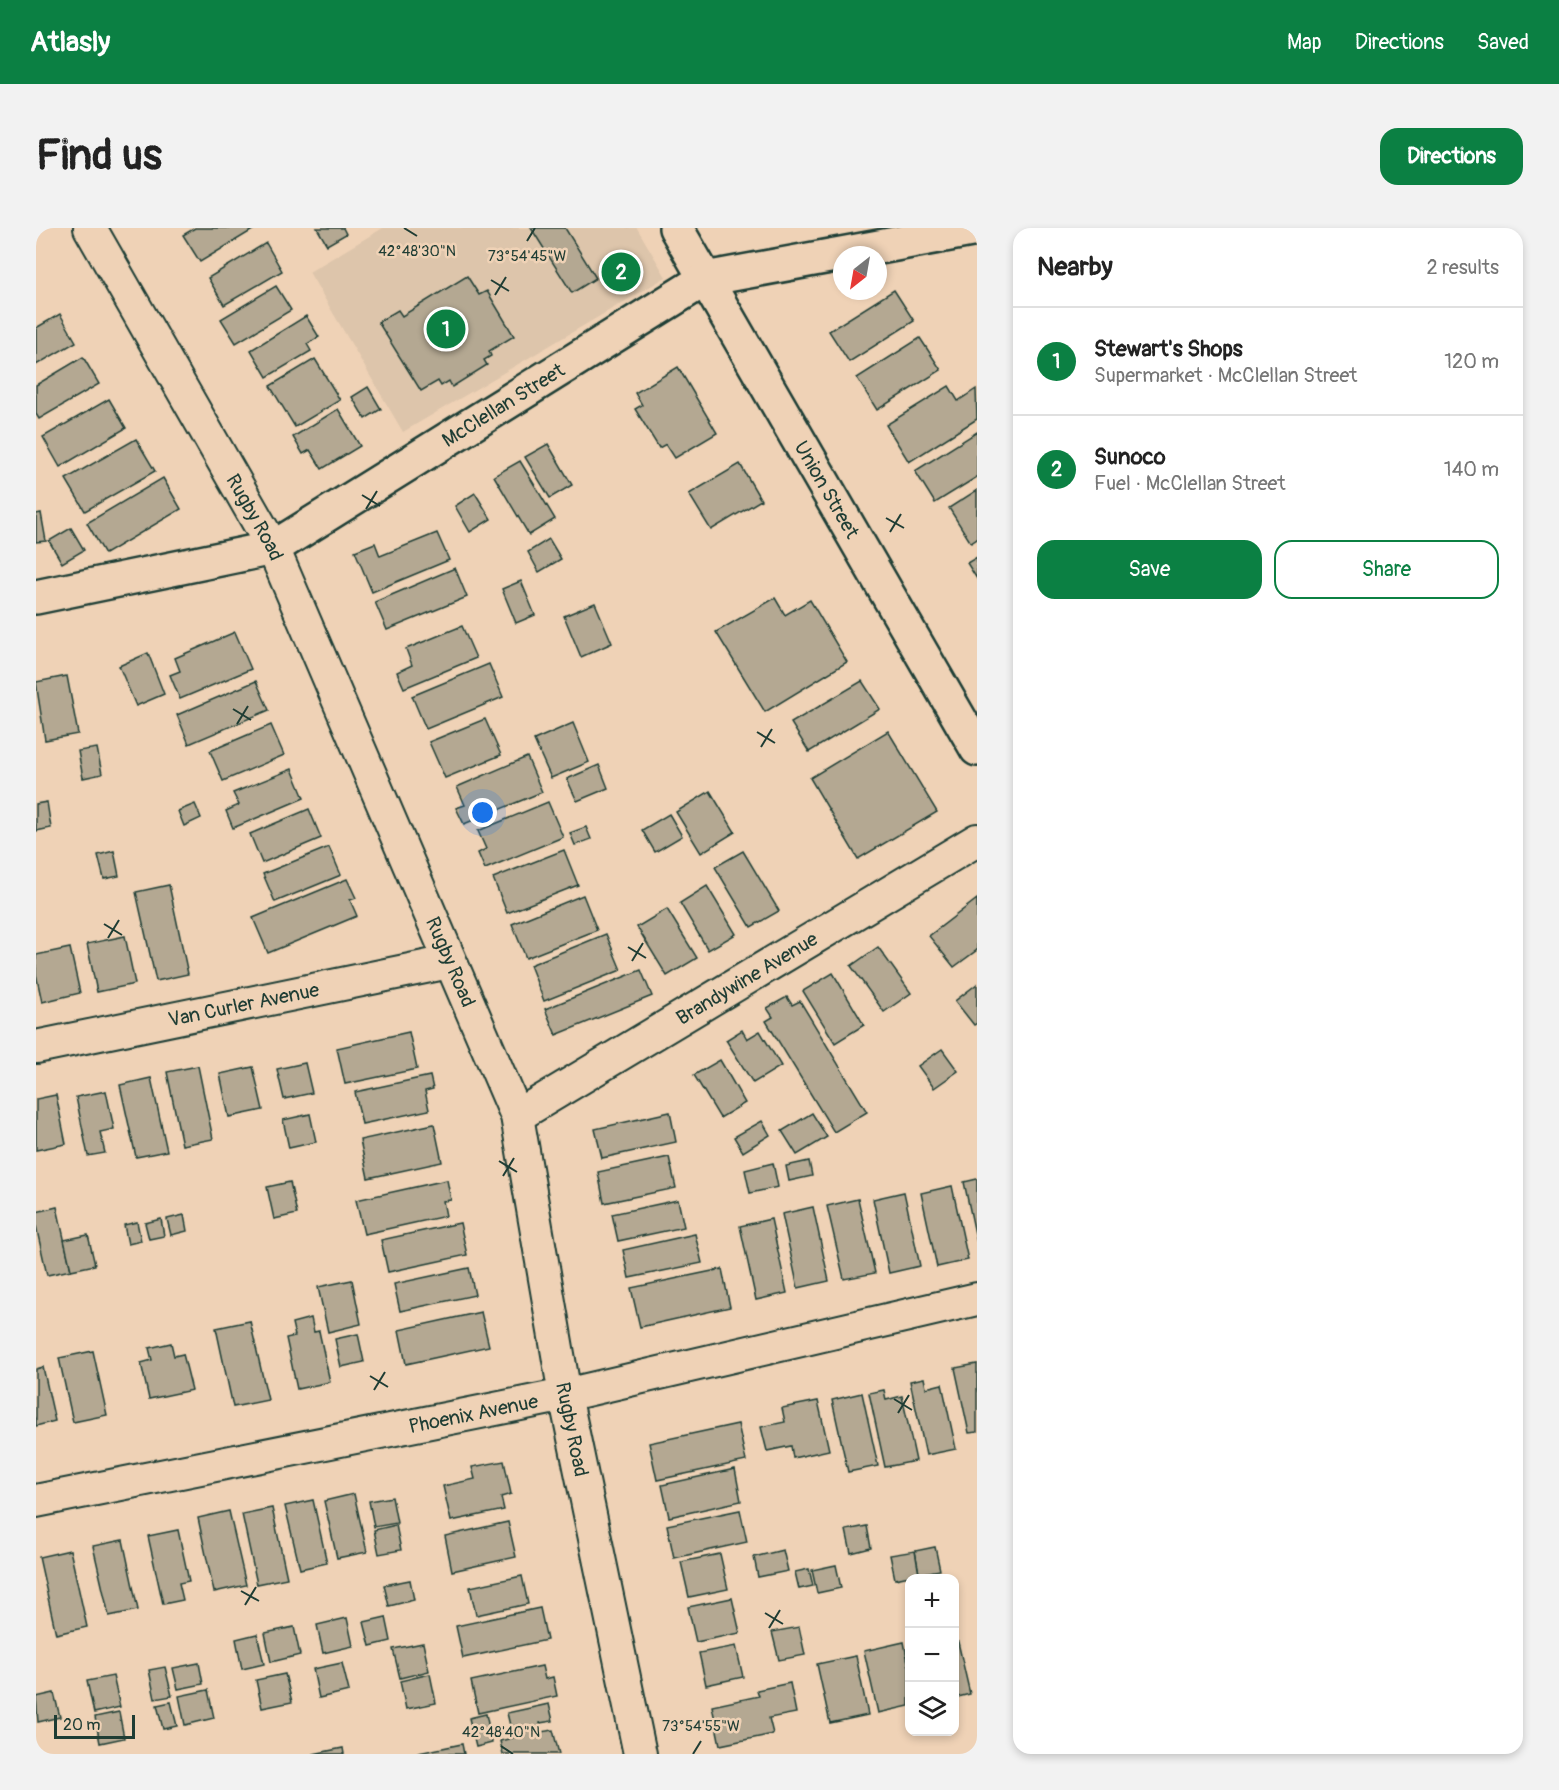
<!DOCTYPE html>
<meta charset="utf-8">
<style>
:root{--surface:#fff;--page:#f2f2f2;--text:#222;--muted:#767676;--line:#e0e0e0;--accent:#0b8043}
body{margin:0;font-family:Pangolin,sans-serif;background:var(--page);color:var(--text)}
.controls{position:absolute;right:18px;bottom:18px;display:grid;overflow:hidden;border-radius:12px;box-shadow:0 3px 9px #0003}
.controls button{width:54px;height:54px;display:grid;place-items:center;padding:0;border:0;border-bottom:2px solid var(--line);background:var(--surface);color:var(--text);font:30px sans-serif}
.compass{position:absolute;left:797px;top:18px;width:54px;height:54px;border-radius:50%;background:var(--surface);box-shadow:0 3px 9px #0003;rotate:211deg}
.scale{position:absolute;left:18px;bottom:15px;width:81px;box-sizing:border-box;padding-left:6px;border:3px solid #1f3d34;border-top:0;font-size:16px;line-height:21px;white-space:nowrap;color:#1f3d34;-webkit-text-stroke:4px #efd2b6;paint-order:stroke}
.you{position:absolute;left:447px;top:585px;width:21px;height:21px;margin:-15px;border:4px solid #fff;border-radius:50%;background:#1a73e8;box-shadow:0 0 0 9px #1a73e833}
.badge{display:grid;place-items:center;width:39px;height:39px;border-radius:50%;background:var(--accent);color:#fff;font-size:20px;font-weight:700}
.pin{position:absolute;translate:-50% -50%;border:3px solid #fff;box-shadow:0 2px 6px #0006}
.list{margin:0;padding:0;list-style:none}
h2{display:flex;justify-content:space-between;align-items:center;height:78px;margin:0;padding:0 24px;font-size:26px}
h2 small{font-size:20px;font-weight:400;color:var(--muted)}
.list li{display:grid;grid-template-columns:39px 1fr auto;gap:18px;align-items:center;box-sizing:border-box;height:108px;padding:0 24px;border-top:2px solid var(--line)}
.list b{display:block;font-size:22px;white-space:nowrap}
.list p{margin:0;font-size:20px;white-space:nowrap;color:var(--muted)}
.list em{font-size:20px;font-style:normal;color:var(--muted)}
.actions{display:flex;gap:12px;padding:18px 24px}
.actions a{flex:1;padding:14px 0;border:2px solid var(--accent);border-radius:18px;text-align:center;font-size:21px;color:var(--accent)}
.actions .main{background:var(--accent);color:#fff}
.icon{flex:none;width:33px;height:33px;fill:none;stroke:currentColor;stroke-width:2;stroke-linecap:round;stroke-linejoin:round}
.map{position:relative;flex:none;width:941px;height:1526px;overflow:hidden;border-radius:18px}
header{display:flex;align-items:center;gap:36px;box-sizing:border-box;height:84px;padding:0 30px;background:var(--accent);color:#fff}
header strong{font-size:28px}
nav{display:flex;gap:33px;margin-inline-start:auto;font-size:21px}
.intro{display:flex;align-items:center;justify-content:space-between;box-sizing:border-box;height:144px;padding:0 36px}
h1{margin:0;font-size:42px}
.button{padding:15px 27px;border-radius:18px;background:var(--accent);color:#fff;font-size:21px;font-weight:700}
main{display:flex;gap:36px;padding:0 36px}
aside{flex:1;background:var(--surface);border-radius:18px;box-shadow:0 3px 9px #0003}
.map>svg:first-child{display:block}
.built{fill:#ddc5ab}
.building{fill:#b4a892;stroke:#1f3d34;stroke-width:1.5}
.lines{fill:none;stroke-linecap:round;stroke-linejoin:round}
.street-casing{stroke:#1f3d34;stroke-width:36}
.secondary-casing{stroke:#1f3d34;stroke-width:38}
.street{stroke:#efd2b6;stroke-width:32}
.secondary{stroke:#efd2b6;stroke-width:33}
.ticks{fill:none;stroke:#1f3d34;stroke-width:2}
.labels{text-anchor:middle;stroke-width:5;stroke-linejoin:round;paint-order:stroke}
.street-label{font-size:20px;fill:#1f3d34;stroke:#efd2b6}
.ticks-label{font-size:15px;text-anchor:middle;fill:#1f3d34;stroke:#efd2b6;stroke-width:5;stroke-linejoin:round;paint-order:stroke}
</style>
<header>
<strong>Atlasly</strong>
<nav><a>Map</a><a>Directions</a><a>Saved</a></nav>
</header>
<div class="intro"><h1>Find us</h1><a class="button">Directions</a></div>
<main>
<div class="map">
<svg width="941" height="1526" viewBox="0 0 941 1526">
<rect width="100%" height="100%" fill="#efd2b6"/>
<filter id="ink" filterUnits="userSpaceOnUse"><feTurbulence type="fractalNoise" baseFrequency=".0167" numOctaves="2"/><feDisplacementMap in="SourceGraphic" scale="12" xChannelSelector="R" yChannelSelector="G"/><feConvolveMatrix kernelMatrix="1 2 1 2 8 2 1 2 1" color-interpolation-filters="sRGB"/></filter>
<g filter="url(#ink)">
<polygon class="built" points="347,0 601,0 630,49 367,204 273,44"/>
<g class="building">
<polygon points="159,0 220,0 164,34 147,7"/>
<polygon points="281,0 307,0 310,6 291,17"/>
<polygon points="495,0 529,0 560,50 536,65"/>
<polygon points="230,15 246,43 188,77 172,50"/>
<polygon points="431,48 443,67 451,63 478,108 453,123 455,128 448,132 451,137 416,159 413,153 405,158 402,153 385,163 342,94 362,82 366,88"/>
<polygon points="240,58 255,82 200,115 185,91"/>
<polygon points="858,62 878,93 813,134 793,103"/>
<polygon points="24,86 40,114 0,137 0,100"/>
<polygon points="270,88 283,109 271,116 275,123 231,149 215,122"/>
<polygon points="884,110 905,142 841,182 821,150"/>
<polygon points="47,129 63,156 3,191 0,186 0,157"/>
<polygon points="279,131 304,172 259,199 234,158"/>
<polygon points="642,139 681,205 639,230 630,216 623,220 599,181 606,177 599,165"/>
<polygon points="913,158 922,173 940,161 941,191 873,234 850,197"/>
<polygon points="332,159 345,181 329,191 316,169"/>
<polygon points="73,171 90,200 24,239 7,209"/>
<polygon points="302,181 324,218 286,241 274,222 267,226 257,209"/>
<polygon points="941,204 941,249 899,275 879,243"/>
<polygon points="100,211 119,243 49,283 30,251"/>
<polygon points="512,216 536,257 514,270 489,229"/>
<polygon points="484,233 519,291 493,307 458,248"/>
<polygon points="704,236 725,272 675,302 653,266"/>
<polygon points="127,250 145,281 69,326 51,295"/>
<polygon points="941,262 941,311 935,315 913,280"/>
<polygon points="439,265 455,291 434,304 419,278"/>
<polygon points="5,285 10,313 0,314 0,286"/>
<polygon points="35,300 48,322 26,335 13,313"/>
<polygon points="401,305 413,332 336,364 319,323 339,315 344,328"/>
<polygon points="513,311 525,331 503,344 492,324"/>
<polygon points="941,329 941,351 931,335"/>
<polygon points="419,340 431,369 351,402 339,374"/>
<polygon points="485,353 499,387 480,395 466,361"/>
<polygon points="739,370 749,387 774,372 811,434 729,484 680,404"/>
<polygon points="559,375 576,415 545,429 528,388"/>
<polygon points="426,398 440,430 368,460 361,444 376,437 370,421"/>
<polygon points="199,404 215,441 144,471 134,447 144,443 139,430"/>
<polygon points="112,425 128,466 100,478 83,438"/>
<polygon points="453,436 467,469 390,501 376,468"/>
<polygon points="31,448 42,506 9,512 0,454"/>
<polygon points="220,453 233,482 153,516 141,487"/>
<polygon points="826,453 844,481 773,524 755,495"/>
<polygon points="449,491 465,527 409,550 393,514"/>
<polygon points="537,495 553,534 515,550 498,512"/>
<polygon points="235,497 248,527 187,553 174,523"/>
<polygon points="852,503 901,584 822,631 774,550"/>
<polygon points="61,520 66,546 47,550 42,523"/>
<polygon points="491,529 506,564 428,596 420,580 429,577 421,559"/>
<polygon points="563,537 572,560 541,573 531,551"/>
<polygon points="256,541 268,570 197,600 190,583 203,577 197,565"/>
<polygon points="674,563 699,604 665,625 640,584"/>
<polygon points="11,574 15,600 0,603 0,576"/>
<polygon points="512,574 527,609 449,641 442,625 450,621 442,603"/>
<polygon points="159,576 165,590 148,598 142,583"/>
<polygon points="273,581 285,610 226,635 214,606"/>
<polygon points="633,586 646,608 619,624 606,602"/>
<polygon points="550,599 555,611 539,617 534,605"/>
<polygon points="293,619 305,647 239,674 227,646"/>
<polygon points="528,622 542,657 471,685 457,650"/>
<polygon points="78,623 83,648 68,651 62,627"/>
<polygon points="707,623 743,683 715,699 679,639"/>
<polygon points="311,651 320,670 314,672 321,688 232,725 217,690"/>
<polygon points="133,657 152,746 120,753 100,664"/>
<polygon points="671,658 700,706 672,722 644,675"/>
<polygon points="547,667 561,702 490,730 476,696"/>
<polygon points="941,671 941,722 918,739 893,708"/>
<polygon points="631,681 661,730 631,748 601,699"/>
<polygon points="570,706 585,742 508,773 494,737"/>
<polygon points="89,708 99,756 61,764 51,716"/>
<polygon points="842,719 875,765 848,784 815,738"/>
<polygon points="34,720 44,765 6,774 0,746 0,727"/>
<polygon points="605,742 616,768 520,807 509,781"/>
<polygon points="797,745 828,797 799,815 767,763"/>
<polygon points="941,756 941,795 938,797 919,773"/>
<polygon points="751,769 756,777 764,773 831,884 798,904 730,793 737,789 731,780"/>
<polygon points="706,802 711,811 724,803 745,838 717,855 690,812"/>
<polygon points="373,804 381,841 309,856 301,820"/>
<polygon points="906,821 922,843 898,860 882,838"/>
<polygon points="684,832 709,875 684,890 658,847"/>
<polygon points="269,835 276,865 248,871 241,841"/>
<polygon points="162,838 177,911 146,917 131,844"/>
<polygon points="217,839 227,882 193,889 184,846"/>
<polygon points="394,848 397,861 389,863 393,882 326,896 319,864"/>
<polygon points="115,850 131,923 100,929 84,857"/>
<polygon points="70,863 78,901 64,904 69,925 52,928 40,869"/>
<polygon points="20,867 30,916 0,922 0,871"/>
<polygon points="634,884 640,914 566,930 559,901"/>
<polygon points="776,885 791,909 761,927 746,903"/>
<polygon points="274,886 280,914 253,920 247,892"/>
<polygon points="726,893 734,907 707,924 698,909"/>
<polygon points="398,896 406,934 332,950 324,912"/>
<polygon points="633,929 640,960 568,975 562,944"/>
<polygon points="773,933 776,948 753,953 750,938"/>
<polygon points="737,935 742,959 714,965 709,942"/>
<polygon points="941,951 941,1015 928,954"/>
<polygon points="411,952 415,972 407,973 410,988 328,1006 320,972"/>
<polygon points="254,954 261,986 238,991 231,959"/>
<polygon points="916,958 932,1032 901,1039 885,965"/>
<polygon points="868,964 884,1038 853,1045 837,971"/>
<polygon points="822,971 839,1045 808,1051 791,978"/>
<polygon points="642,972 648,999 582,1013 576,986"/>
<polygon points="21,979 35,1042 11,1047 0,998 0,984"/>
<polygon points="777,979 793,1053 762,1060 746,986"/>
<polygon points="148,987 151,1003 135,1007 131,991"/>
<polygon points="125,991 128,1008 113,1011 109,995"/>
<polygon points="735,991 751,1065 720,1072 704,998"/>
<polygon points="101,994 105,1013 92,1016 88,997"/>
<polygon points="424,995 431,1027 352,1044 345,1012"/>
<polygon points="659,1006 666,1035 593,1050 587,1022"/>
<polygon points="52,1007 59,1037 35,1042 28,1012"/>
<polygon points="433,1040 439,1067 364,1083 358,1056"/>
<polygon points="686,1041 694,1079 604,1099 595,1060"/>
<polygon points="316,1052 325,1096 292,1104 282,1059"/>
<polygon points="445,1084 453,1118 370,1136 363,1102"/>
<polygon points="275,1090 278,1104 283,1103 294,1154 261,1161 250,1110 259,1108 256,1095"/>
<polygon points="214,1093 232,1172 197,1179 180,1100"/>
<polygon points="322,1106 328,1134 305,1139 299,1111"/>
<polygon points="135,1115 138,1128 147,1126 156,1162 113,1171 105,1135 116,1132 113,1120"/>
<polygon points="57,1123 71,1187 37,1194 23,1130"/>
<polygon points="941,1136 941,1204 933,1205 919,1140"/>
<polygon points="7,1139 19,1193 0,1198 0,1141"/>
<polygon points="888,1150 890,1160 906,1156 920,1221 890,1227 874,1153"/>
<polygon points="848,1162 850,1172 866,1168 880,1233 849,1239 833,1165"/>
<polygon points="826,1165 842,1238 812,1244 796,1172"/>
<polygon points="782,1173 793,1222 757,1230 755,1218 731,1223 725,1199 749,1194 746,1180"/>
<polygon points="702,1196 710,1233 621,1252 613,1215"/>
<polygon points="468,1233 475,1266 465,1269 468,1282 415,1293 407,1258 439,1251 436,1239"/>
<polygon points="699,1241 705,1273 633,1289 626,1257"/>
<polygon points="318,1266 331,1324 301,1330 288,1273"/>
<polygon points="356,1269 361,1295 338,1299 333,1273"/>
<polygon points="277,1272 291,1335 264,1341 249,1278"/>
<polygon points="236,1280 251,1350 221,1356 206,1286"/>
<polygon points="704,1282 711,1314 638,1330 631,1297"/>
<polygon points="193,1283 210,1357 178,1364 162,1290"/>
<polygon points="472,1294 480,1329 416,1343 409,1308"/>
<polygon points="360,1297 365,1322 343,1326 338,1302"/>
<polygon points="831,1298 835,1320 815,1325 810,1302"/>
<polygon points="142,1302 153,1353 143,1355 147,1372 127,1376 112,1308"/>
<polygon points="87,1312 102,1382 73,1388 57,1318"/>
<polygon points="899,1319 904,1342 883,1346 879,1323"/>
<polygon points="34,1322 51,1399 20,1406 3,1329"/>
<polygon points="747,1322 752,1343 722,1349 718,1329"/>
<polygon points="879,1323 883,1346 859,1351 854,1327"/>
<polygon points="684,1326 692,1361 653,1369 645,1334"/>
<polygon points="800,1337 805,1360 781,1365 776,1342"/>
<polygon points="773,1341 777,1358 763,1361 759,1344"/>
<polygon points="486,1348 492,1376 440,1387 434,1359"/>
<polygon points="374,1352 378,1372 353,1378 348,1357"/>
<polygon points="696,1370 704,1405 660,1414 652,1379"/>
<polygon points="504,1380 511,1412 427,1430 420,1398"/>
<polygon points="350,1389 355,1413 334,1418 328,1394"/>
<polygon points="311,1390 317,1418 287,1425 281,1397"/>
<polygon points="258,1399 264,1427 235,1434 229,1405"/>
<polygon points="763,1399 769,1427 743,1432 736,1404"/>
<polygon points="221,1406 228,1436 206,1441 200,1411"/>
<polygon points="868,1414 873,1439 873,1478 842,1485 828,1423"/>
<polygon points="918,1414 922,1414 934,1466 918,1470"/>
<polygon points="387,1415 393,1443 364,1450 357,1421"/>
<polygon points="700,1418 707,1449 670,1457 663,1425"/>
<polygon points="820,1428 832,1487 794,1495 781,1436"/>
<polygon points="163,1435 167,1456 142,1461 137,1440"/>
<polygon points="306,1435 313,1463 283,1470 277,1441"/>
<polygon points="506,1438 509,1451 517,1449 521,1468 442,1485 435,1453"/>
<polygon points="129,1439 136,1468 119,1471 113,1442"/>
<polygon points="249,1446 256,1474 226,1480 220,1452"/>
<polygon points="394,1446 400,1475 370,1481 364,1453"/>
<polygon points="77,1448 84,1479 58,1485 51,1453"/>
<polygon points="754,1455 760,1485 733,1490 737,1506 684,1517 676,1478 723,1468 721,1462"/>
<polygon points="172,1462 178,1490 149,1497 143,1468"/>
<polygon points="18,1465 24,1489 2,1494 0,1469"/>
<polygon points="135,1474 141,1498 127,1501 121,1477"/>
<polygon points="513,1476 517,1493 504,1495 505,1504 517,1502 523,1526 467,1526 464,1513 477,1510 471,1485"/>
<polygon points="83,1484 88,1510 64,1515 59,1489"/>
<polygon points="450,1486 456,1515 440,1519 433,1490"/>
<polygon points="426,1516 428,1526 382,1526 382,1525"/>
<polygon points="307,1520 308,1526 277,1526"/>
</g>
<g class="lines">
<defs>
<g id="street">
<path id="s1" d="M 54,0 L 237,320 L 481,888 L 529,1167 L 604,1526"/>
<path id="s2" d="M 0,819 L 413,734"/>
<path id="s3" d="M 481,888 L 941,612"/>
<path id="s4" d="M 0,1273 L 529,1167 L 941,1071"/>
</g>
<g id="secondary">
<path id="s5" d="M 640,0 L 941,521"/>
<path id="s6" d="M 0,369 L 237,320 L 669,51 L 941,1"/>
</g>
</defs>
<use href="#street" class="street-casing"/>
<use href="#secondary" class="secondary-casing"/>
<use href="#street" class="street"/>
<use href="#secondary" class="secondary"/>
</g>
</g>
<path class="ticks" d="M 368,0 L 381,8M 491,13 L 499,0M 455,52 L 473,63M 459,67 L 470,49M 326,267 L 344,278M 330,281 L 341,263M 850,290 L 868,300M 854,304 L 865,286M 197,481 L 215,492M 201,496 L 212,478M 721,504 L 739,515M 725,519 L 736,501M 68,696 L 86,707M 72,710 L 83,692M 592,719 L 610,730M 596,733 L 607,715M 463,933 L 481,944M 467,948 L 478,930M 334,1148 L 352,1159M 338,1162 L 349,1144M 858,1171 L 876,1182M 862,1185 L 873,1167M 205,1363 L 223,1373M 209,1377 L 220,1359M 729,1385 L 747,1396M 733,1400 L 744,1382M 465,1518 L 477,1526M 657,1526 L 665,1513"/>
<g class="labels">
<g class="street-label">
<text dy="7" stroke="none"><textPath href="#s6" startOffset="513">McClellan Street</textPath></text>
<text dy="7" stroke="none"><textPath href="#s5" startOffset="302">Union Street</textPath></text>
<text dy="7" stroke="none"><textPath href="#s1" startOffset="333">Rugby Road</textPath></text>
<text dy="7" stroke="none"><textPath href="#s1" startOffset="819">Rugby Road</textPath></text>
<text dy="7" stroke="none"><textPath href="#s3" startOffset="268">Brandywine Avenue</textPath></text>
<text dy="7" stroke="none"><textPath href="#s2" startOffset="212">Van Curler Avenue</textPath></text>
<text dy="7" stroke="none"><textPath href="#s4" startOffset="446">Phoenix Avenue</textPath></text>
<text dy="7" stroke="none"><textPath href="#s1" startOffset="1305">Rugby Road</textPath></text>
</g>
</g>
<g class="ticks-label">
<text x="381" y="28">42°48'30"N</text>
<text x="491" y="33">73°54'45"W</text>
<text x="665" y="1503">73°54'55"W</text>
<text x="465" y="1509">42°48'40"N</text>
</g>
</svg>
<div class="controls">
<button>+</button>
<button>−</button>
<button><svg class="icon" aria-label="layers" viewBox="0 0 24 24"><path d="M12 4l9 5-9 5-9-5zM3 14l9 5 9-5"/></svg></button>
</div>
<svg class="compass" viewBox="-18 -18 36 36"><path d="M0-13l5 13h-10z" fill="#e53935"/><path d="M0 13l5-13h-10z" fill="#767676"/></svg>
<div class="scale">20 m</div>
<div class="you"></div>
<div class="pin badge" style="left:410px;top:101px">1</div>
<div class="pin badge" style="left:585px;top:44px">2</div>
</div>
<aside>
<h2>Nearby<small>2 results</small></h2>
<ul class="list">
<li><span class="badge">1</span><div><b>Stewart's Shops</b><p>Supermarket · McClellan Street</p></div><em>120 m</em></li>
<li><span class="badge">2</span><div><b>Sunoco</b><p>Fuel · McClellan Street</p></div><em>140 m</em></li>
</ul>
<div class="actions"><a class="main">Save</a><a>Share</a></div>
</aside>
</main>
